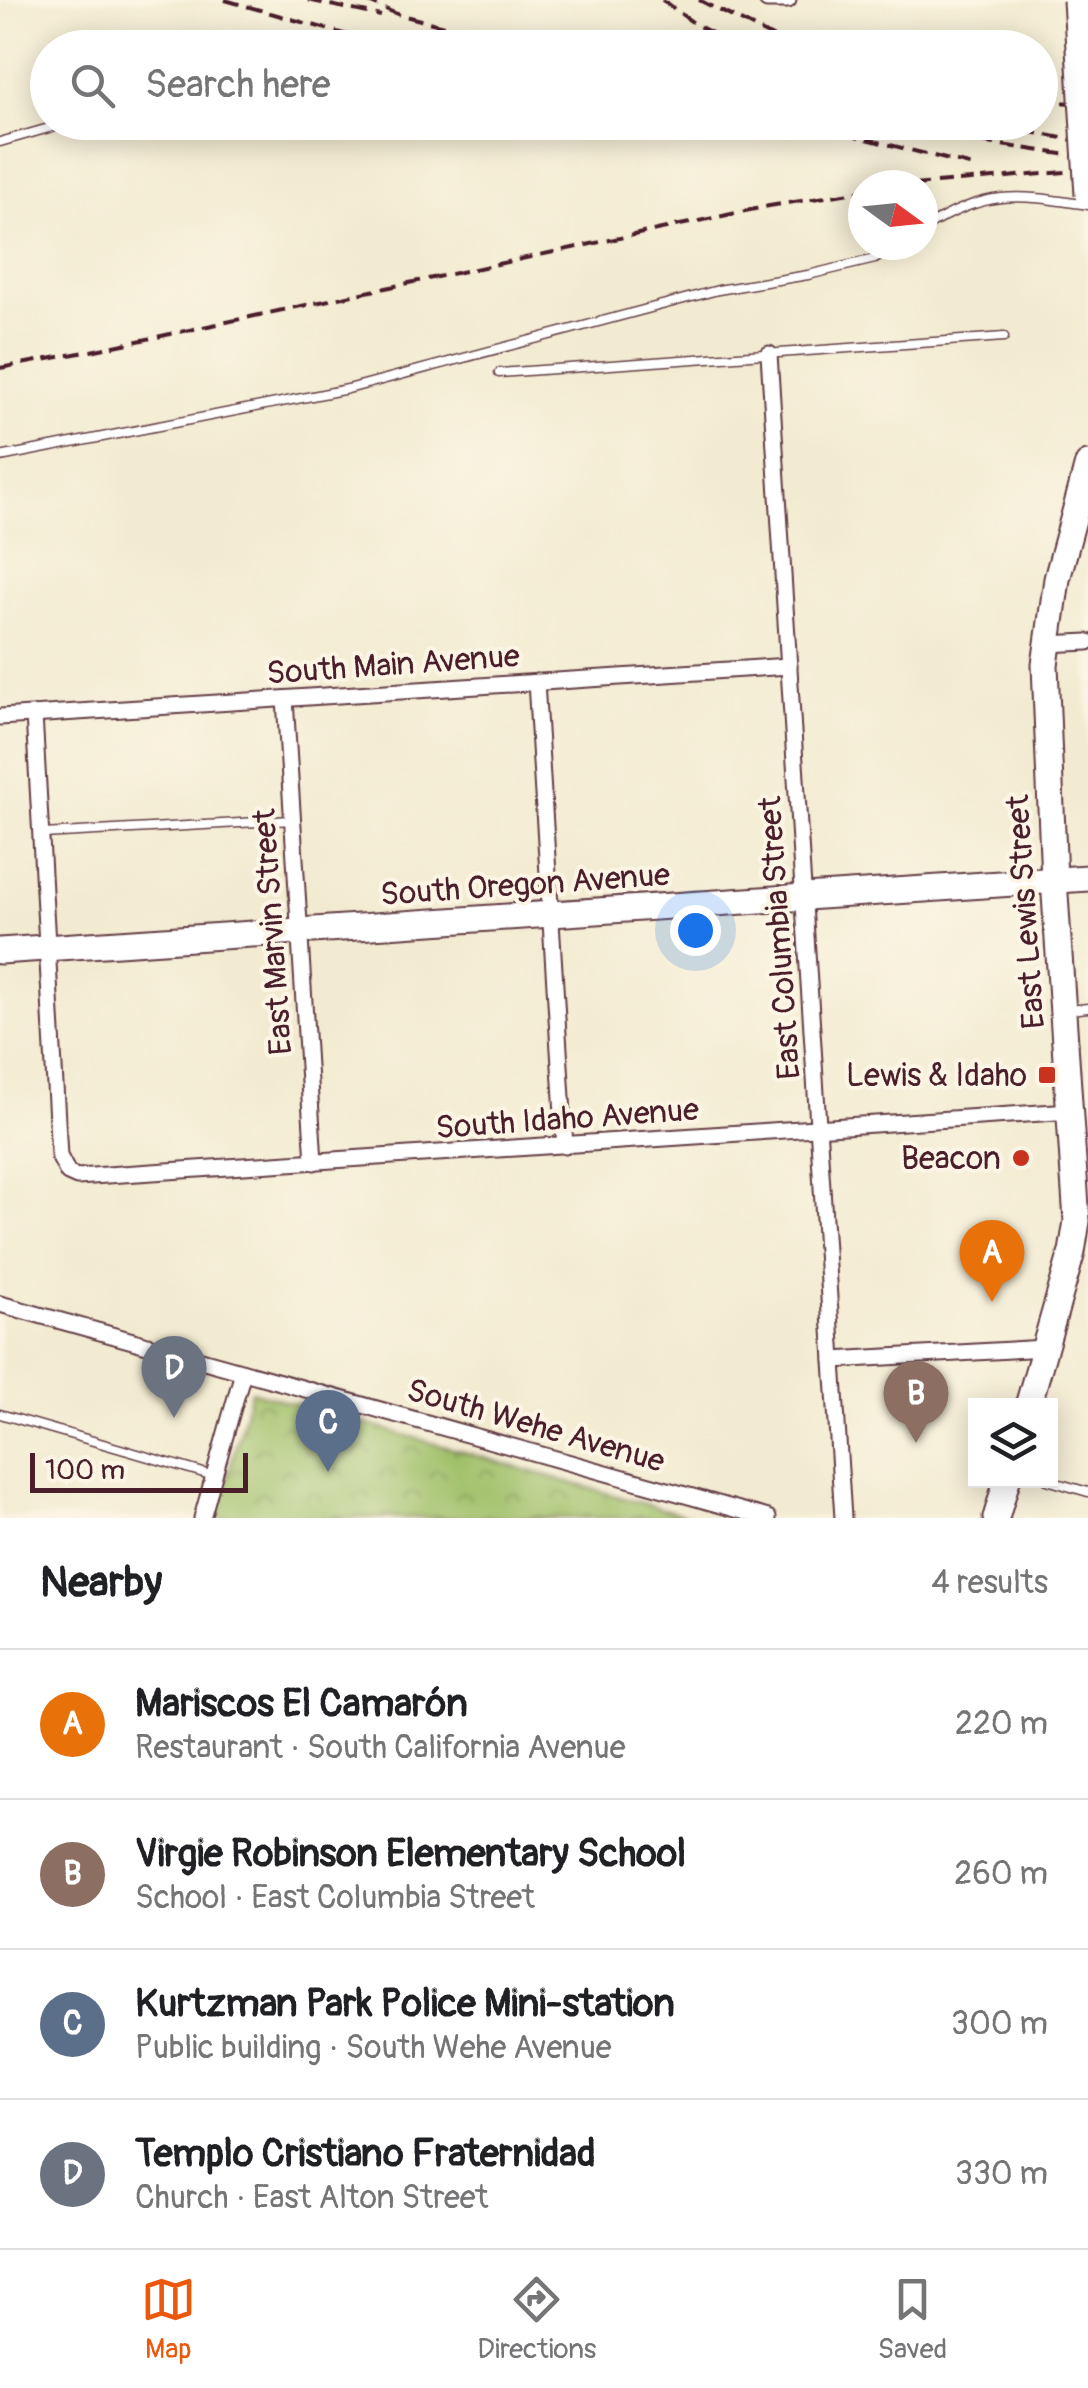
<!DOCTYPE html>
<meta charset="utf-8">
<style>
:root{--surface:#fff;--page:#f6f6f6;--text:#202124;--muted:#757577;--line:#e0e0e0;--accent:#ea580c}
body{margin:0;font-family:Pangolin,sans-serif;background:var(--page);color:var(--text)}
.controls{position:absolute;right:30px;bottom:30px;display:grid;overflow:hidden;border-radius:0px;box-shadow:0 5px 25px #0003}
.controls button{width:90px;height:90px;display:grid;place-items:center;padding:0;border:0;border-bottom:2px solid var(--line);background:var(--surface);color:var(--text);font:50px sans-serif}
.compass{position:absolute;left:848px;top:170px;width:90px;height:90px;border-radius:50%;background:var(--surface);box-shadow:0 5px 25px #0003;rotate:105deg}
.scale{position:absolute;left:30px;bottom:25px;width:218px;box-sizing:border-box;padding-left:10px;border:5px solid #4a1f2b;border-top:0;font-size:28px;line-height:35px;white-space:nowrap;color:#4a1f2b;-webkit-text-stroke:8px #fcf5e5;paint-order:stroke}
.you{position:absolute;left:695px;top:930px;width:35px;height:35px;margin:-25px;border:8px solid #fff;border-radius:50%;background:#1a73e8;box-shadow:0 0 0 15px #1a73e833}
.badge{display:grid;place-items:center;width:65px;height:65px;border-radius:50%;background:var(--accent);color:#fff;font-size:32px;font-weight:700}
.pin{position:absolute;translate:-50% -82px;filter:drop-shadow(0 2px 5px #0008)}
.pin::after{content:'';position:absolute;top:52px;width:35px;height:30px;background:inherit;clip-path:polygon(0 0,100% 0,50% 100%)}
.list{margin:0;padding:0;list-style:none}
h2{display:flex;justify-content:space-between;align-items:center;height:130px;margin:0;padding:0 40px;font-size:42px}
h2 small{font-size:32px;font-weight:400;color:var(--muted)}
.list li{display:grid;grid-template-columns:65px 1fr auto;gap:30px;align-items:center;box-sizing:border-box;height:150px;padding:0 40px;border-top:2px solid var(--line)}
.list b{display:block;font-size:38px;white-space:nowrap}
.list p{margin:0;font-size:32px;white-space:nowrap;color:var(--muted)}
.list em{font-size:32px;font-style:normal;color:var(--muted)}
.icon{flex:none;width:55px;height:55px;fill:none;stroke:currentColor;stroke-width:2;stroke-linecap:round;stroke-linejoin:round}
.map{position:relative;flex:none;width:1088px;height:1518px;overflow:hidden}
.search{position:absolute;background:var(--surface);box-shadow:0 5px 25px #0003;left:30px;right:30px;top:30px;height:110px;display:flex;align-items:center;gap:25px;box-sizing:border-box;padding:0 35px;border-radius:55px;color:var(--muted);font-size:38px}
.sheet{height:730px;background:var(--surface)}
nav{display:flex;justify-content:space-around;align-items:center;box-sizing:border-box;height:140px;border-top:2px solid var(--line);background:var(--surface);font-size:28px;color:var(--muted)}
nav a{display:grid;justify-items:center;gap:5px}
nav .on{color:var(--accent)}
.map>svg:first-child{display:block}
.park{fill:url(#park-crowns);stroke:#74704a;stroke-width:2.5}
.lines{fill:none;stroke-linecap:round;stroke-linejoin:round}
.lane-casing{stroke:#633e44;stroke-width:11}
.street-casing{stroke:#633e44;stroke-width:19}
.primary-casing{stroke:#633e44;stroke-width:29}
.lane{stroke:#fff;stroke-width:8}
.street{stroke:#fff;stroke-width:15}
.primary{stroke:#fff;stroke-width:25}
.rail{stroke:#4a1f2b;stroke-width:4;stroke-dasharray:15 8;stroke-linecap:butt}
.primary-bridge-casing{stroke:#633e44;stroke-width:29;stroke-linecap:butt}
.primary-bridge{stroke:#fff;stroke-width:25}
.poi-dot{fill:#c8321e;stroke:#fcf5e5;stroke-width:4}
.labels{text-anchor:middle;stroke-width:8;stroke-linejoin:round;paint-order:stroke}
.street-label{font-size:32px;fill:#4a1f2b;stroke:#fcf5e5}
.poi-label{font-size:32px;fill:#4a1f2b;stroke:#fcf5e5;text-anchor:end}
</style>
<div class="map">
<svg width="1088" height="1518" viewBox="0 0 1088 1518">
<defs>
<pattern id="park-crowns" width="20" height="18" patternUnits="userSpaceOnUse" patternTransform="scale(2.5)"><rect width="20" height="18" fill="#9fc068"/><path d="M2 6a3 3 0 1 1 6 0M12 15a3 3 0 1 1 6 0" fill="none" stroke="#849b56"/></pattern>
</defs>
<rect width="100%" height="100%" fill="#fcf5e5"/>
<filter id="ink" filterUnits="userSpaceOnUse"><feTurbulence type="fractalNoise" baseFrequency=".01" numOctaves="2"/><feDisplacementMap in="SourceGraphic" scale="20" xChannelSelector="R" yChannelSelector="G"/><feConvolveMatrix kernelMatrix="1 2 1 2 8 2 1 2 1" color-interpolation-filters="sRGB"/></filter>
<filter id="wash" filterUnits="userSpaceOnUse"><feTurbulence type="fractalNoise" baseFrequency=".0048" numOctaves="4" result="noise"/><feDisplacementMap in="SourceGraphic" scale="40" xChannelSelector="R" yChannelSelector="G"/><feGaussianBlur stdDeviation="2.25" result="paint"/><feColorMatrix in="noise" values="0 0 0 0 0 0 0 0 0 0 0 0 0 0 0 0 0 1.4 0 .05"/><feComposite in="paint" operator="in"/></filter>
<g filter="url(#wash)">
<rect width="100%" height="100%" fill="#f3ebd1"/>
<polygon class="park" points="251,1391 694,1518 216,1518"/>
</g>
<g filter="url(#ink)">
<g class="lines">
<defs>
<g id="lane">
<polyline points="0,142 70,122"/>
<path d="M 923,229 C 988,189 1015,194 1088,205"/>
<polyline points="499,373 1004,337"/>
<polyline points="0,457 348,389 718,290 808,275 875,259 897,245"/>
<polyline points="43,834 293,820"/>
<polyline points="1068,1010 1088,1008"/>
<polyline points="0,1414 214,1476"/>
<polyline points="1047,1480 1088,1492"/>
</g>
<g id="street">
<polyline points="767,0 788,0"/>
<polyline points="769,354 843,1518"/>
<polyline points="1047,644 1088,642"/>
<polyline points="536,682 565,1146"/>
<polyline points="285,699 314,1162"/>
<polyline points="34,715 59,1156 68,1173 77,1177 1071,1111"/>
<polyline points="0,717 789,666"/>
<polyline points="0,1304 768,1518"/>
<polyline points="833,1360 1045,1348"/>
<polyline points="202,1518 243,1372"/>
</g>
<g id="primary">
<polyline points="0,951 1088,878"/>
<polyline points="1028,1406 1072,1252 1077,1221 1054,880 1045,665 1057,579 1088,464"/>
<polyline points="996,1518 1007,1480"/>
</g>
</defs>
<use href="#lane" class="lane-casing"/>
<use href="#street" class="street-casing"/>
<use href="#primary" class="primary-casing"/>
<use href="#lane" class="lane"/>
<use href="#street" class="street"/>
<use href="#primary" class="primary"/>
<g class="rail">
<polyline points="225,0 393,48"/>
<polyline points="308,0 381,16"/>
<polyline points="364,0 397,14 530,48"/>
<polyline points="662,0 695,24 740,48"/>
<polyline points="699,0 794,48"/>
<polyline points="379,34 425,48"/>
<polyline points="1040,102 1088,103"/>
<polyline points="756,122 795,133"/>
<polyline points="800,122 973,166"/>
<polyline points="914,122 982,142 1088,158"/>
<polyline points="979,122 1088,143"/>
<polyline points="913,185 1088,170"/>
<polyline points="0,368 91,351 769,206 863,191"/>
</g>
<defs>
<polyline id="primary-bridge" points="1076,0 1088,195"/>
</defs>
<use href="#primary-bridge" class="primary-bridge-casing"/>
<use href="#primary-bridge" class="primary-bridge"/>
</g>
</g>
<g class="poi-dot">
<rect x="1037" y="1065" width="20" height="20" rx="5"/>
<circle cx="1021" cy="1158" r="10"/>
</g>
<g class="labels">
<g class="street-label">
<text transform="translate(393 664) rotate(-4)" y="11">South Main Avenue</text>
<text transform="translate(525 884) rotate(-4)" y="11">South Oregon Avenue</text>
<text transform="translate(1025 912) rotate(-94)" y="11">East Lewis Street</text>
<text transform="translate(272 932) rotate(-94)" y="11">East Marvin Street</text>
<text transform="translate(779 938) rotate(-94)" y="11">East Columbia Street</text>
<text transform="translate(567 1118) rotate(-4)" y="11">South Idaho Avenue</text>
<text transform="translate(536 1425) rotate(16)" y="11">South Wehe Avenue</text>
</g>
<g class="poi-label">
<text x="1027" y="1086">Lewis &amp; Idaho</text>
<text x="1001" y="1169">Beacon</text>
</g>
</g>
</svg>
<div class="controls">
<button><svg class="icon" aria-label="layers" viewBox="0 0 24 24"><path d="M12 4l9 5-9 5-9-5zM3 14l9 5 9-5"/></svg></button>
</div>
<svg class="compass" viewBox="-18 -18 36 36"><path d="M0-13l5 13h-10z" fill="#e53935"/><path d="M0 13l5-13h-10z" fill="#757577"/></svg>
<div class="scale">100 m</div>
<div class="you"></div>
<div class="pin badge" style="left:992px;top:1302px;background:#e8710a">A</div>
<div class="pin badge" style="left:916px;top:1443px;background:#8d6e63">B</div>
<div class="pin badge" style="left:328px;top:1472px;background:#5c6f8a">C</div>
<div class="pin badge" style="left:174px;top:1418px;background:#6b7280">D</div>
<div class="search"><svg class="icon" aria-label="search" viewBox="0 0 24 24"><circle cx="10" cy="10" r="6"/><path d="M15 15l6 6"/></svg>Search here</div>
</div>
<section class="sheet">
<h2>Nearby<small>4 results</small></h2>
<ul class="list">
<li><span class="badge" style="background:#e8710a">A</span><div><b>Mariscos El Camarón</b><p>Restaurant · South California Avenue</p></div><em>220 m</em></li>
<li><span class="badge" style="background:#8d6e63">B</span><div><b>Virgie Robinson Elementary School</b><p>School · East Columbia Street</p></div><em>260 m</em></li>
<li><span class="badge" style="background:#5c6f8a">C</span><div><b>Kurtzman Park Police Mini-station</b><p>Public building · South Wehe Avenue</p></div><em>300 m</em></li>
<li><span class="badge" style="background:#6b7280">D</span><div><b>Templo Cristiano Fraternidad</b><p>Church · East Alton Street</p></div><em>330 m</em></li>
</ul>
</section>
<nav>
<a class="on"><svg class="icon" aria-label="map" viewBox="0 0 24 24"><path d="M3 6l6-2 6 2 6-2v14l-6 2-6-2-6 2zM9 4v14M15 6v14"/></svg>Map</a>
<a><svg class="icon" aria-label="directions" viewBox="0 0 24 24"><path d="M12 3l9 9-9 9-9-9zM9 14v-3h6M13 9l2 2-2 2"/></svg>Directions</a>
<a><svg class="icon" aria-label="saved" viewBox="0 0 24 24"><path d="M7 4h10v16l-5-4-5 4z"/></svg>Saved</a>
</nav>
